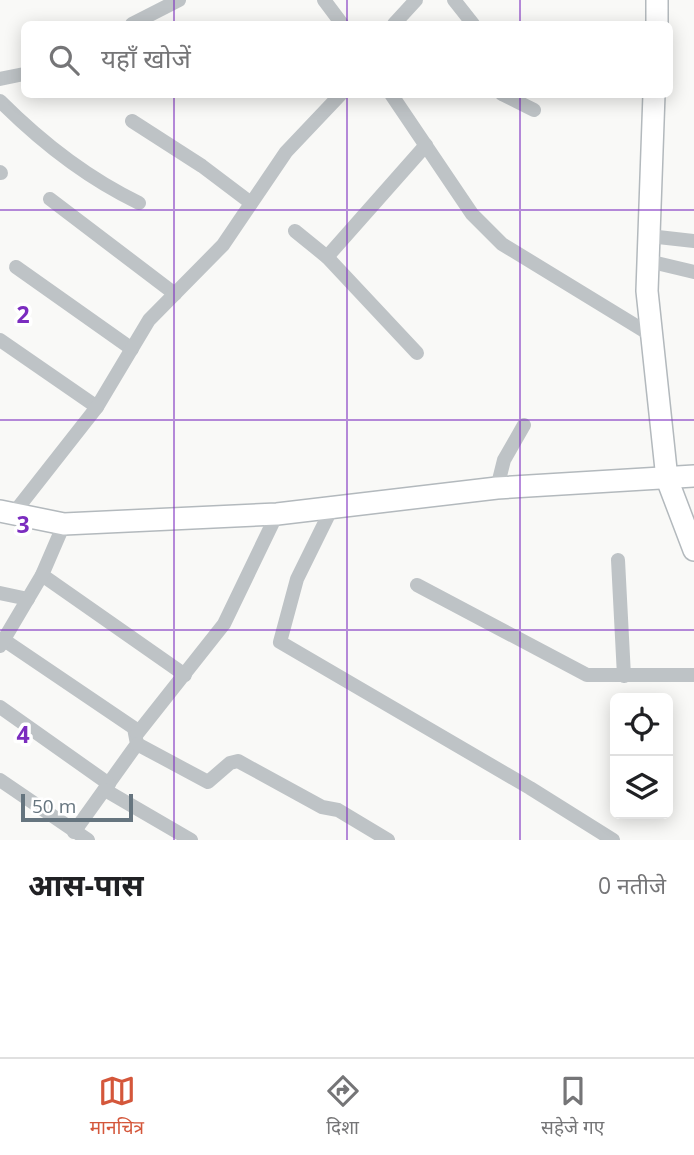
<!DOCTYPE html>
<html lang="hi">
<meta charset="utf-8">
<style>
:root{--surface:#fff;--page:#f2f2f2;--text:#202124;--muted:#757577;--line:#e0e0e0;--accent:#d4573b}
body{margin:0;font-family:"Open Sans","Noto Sans Devanagari",sans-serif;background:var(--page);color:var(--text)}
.controls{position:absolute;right:21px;bottom:21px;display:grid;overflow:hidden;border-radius:10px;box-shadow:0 4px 18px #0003}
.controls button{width:63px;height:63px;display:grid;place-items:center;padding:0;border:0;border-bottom:2px solid var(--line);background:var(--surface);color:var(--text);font:35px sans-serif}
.scale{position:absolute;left:21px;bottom:18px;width:112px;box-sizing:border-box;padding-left:7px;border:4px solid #66757f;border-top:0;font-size:19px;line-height:24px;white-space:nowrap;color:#66757f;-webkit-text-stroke:5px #fff;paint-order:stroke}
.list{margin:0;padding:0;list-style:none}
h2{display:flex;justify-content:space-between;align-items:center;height:91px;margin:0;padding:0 28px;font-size:30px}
h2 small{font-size:23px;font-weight:400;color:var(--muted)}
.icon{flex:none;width:38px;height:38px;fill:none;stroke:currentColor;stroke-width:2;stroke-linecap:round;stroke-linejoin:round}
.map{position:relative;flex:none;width:694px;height:840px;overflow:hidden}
.search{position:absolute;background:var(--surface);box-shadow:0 4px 18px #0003;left:21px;right:21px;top:21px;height:77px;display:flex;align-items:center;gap:18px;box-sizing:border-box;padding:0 24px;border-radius:10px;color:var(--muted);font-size:26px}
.sheet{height:217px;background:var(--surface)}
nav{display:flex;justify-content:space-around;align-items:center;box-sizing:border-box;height:98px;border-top:2px solid var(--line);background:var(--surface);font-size:19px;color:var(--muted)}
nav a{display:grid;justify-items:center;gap:4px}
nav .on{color:var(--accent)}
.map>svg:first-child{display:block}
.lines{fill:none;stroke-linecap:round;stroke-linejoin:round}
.secondary-casing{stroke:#b3b9bd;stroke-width:24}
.street{stroke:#bec3c6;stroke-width:14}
.secondary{stroke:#fff;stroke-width:21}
.grid{fill:none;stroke:#7b2cbf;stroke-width:2;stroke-opacity:0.55}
.grid-label{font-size:23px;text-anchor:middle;font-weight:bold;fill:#7b2cbf;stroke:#fff;stroke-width:7;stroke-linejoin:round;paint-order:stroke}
</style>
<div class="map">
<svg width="694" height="840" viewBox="0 0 694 840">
<rect width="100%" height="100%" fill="#f9f9f7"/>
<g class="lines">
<defs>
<g id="secondary">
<polyline points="657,24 657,0"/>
<polyline points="654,94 647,291 667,479 694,550"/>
<polyline points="0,511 64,524 277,514 497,488 694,476"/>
</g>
</defs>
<use href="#secondary" class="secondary-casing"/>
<g class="street">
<polyline points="324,0 342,24"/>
<polyline points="454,0 473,24"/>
<polyline points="132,24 179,0"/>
<polyline points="394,24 416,0"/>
<polyline points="0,79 24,74"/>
<polyline points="391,94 472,214 502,244 651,335"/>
<polyline points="502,94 534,110"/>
<path d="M 0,101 C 41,142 87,178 139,203"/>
<polyline points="132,121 202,166 251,203"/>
<polyline points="0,172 1,173"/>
<polyline points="50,199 175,294"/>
<polyline points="295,231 327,257 417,353"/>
<polyline points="649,236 694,241"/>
<polyline points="327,257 426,145"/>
<polyline points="648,261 694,272"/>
<polyline points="16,267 132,349"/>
<polyline points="0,340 97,407"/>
<polyline points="497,488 504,460 524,425"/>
<polyline points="332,508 297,579 280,642 530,788 613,840"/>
<polyline points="13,514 97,407 149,320 223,245 286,152 341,94"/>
<polyline points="618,560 624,676"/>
<polyline points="42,575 185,675"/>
<polyline points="417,585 587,675 694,675"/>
<polyline points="0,593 28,599"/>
<polyline points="4,640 134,728 137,744 74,832"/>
<polyline points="0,646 42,575 64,524"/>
<polyline points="0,707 109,784"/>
<polyline points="137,734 224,624 277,514"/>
<polyline points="137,744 208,782 230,763 238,761 322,807 338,810 388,840"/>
<polyline points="0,780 88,840"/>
<polyline points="105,790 191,840"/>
</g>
<use href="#secondary" class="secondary"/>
</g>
<path class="grid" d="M 174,0 L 174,24M 347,0 L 347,24M 520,0 L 520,24M 174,94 L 174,840M 347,94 L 347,840M 520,94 L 520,840M 0,210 L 694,210M 0,420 L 694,420M 0,630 L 694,630"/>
<g class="grid-label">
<text x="23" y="323">2</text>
<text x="23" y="533">3</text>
<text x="23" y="743">4</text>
</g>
</svg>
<div class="controls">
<button><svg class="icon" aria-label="locate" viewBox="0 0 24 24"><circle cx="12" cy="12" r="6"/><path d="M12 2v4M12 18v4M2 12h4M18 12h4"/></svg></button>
<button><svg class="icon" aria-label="layers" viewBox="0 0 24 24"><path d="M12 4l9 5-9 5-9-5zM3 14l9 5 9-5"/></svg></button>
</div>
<div class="scale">50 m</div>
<div class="search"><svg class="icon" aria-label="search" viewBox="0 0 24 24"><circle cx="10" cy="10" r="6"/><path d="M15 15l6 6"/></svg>यहाँ खोजें</div>
</div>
<section class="sheet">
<h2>आस-पास<small>0 नतीजे</small></h2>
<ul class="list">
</ul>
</section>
<nav>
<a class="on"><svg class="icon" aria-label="map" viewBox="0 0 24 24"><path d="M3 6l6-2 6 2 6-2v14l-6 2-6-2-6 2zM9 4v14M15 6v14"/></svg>मानचित्र</a>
<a><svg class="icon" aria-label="directions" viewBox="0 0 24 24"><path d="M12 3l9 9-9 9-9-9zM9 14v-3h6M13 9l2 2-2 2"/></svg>दिशा</a>
<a><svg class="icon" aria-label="saved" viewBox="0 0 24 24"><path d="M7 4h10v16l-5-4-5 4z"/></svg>सहेजे गए</a>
</nav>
